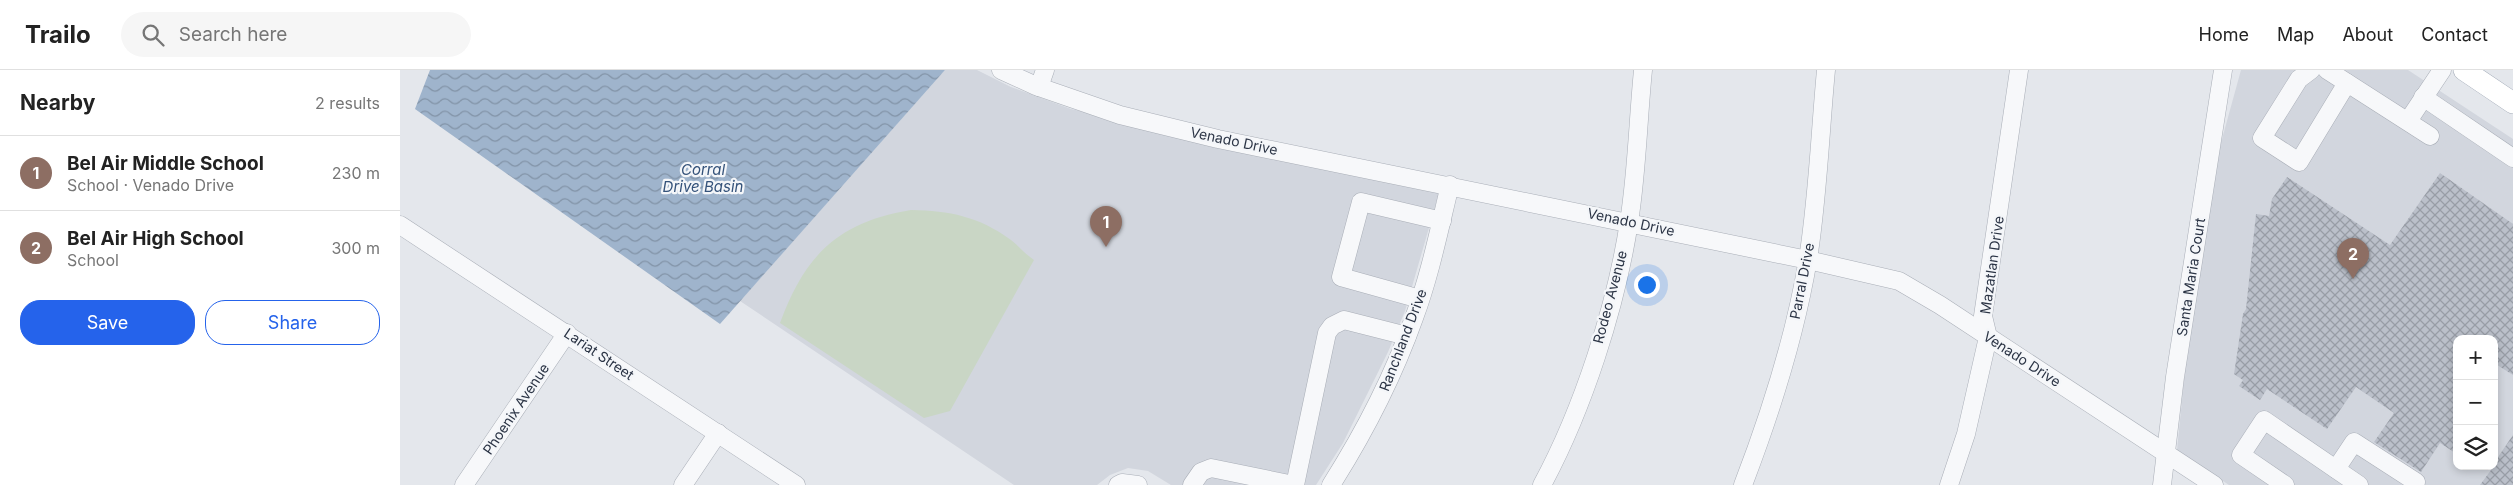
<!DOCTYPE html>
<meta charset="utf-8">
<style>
:root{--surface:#fff;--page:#f6f6f6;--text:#222;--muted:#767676;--line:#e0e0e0;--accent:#2563eb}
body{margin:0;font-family:Inter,sans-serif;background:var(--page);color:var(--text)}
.controls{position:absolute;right:15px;bottom:15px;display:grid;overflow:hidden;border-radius:10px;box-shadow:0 2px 8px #0003}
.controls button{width:45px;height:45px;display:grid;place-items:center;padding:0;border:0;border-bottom:1px solid var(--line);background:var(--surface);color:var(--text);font:25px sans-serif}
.you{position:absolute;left:1246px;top:214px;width:18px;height:18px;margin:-12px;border:4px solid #fff;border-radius:50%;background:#1a73e8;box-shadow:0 0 0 8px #1a73e833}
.badge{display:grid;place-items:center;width:32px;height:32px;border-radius:50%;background:var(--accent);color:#fff;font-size:16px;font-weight:700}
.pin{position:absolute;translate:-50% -41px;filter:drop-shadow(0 1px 2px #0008)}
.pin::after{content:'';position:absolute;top:26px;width:18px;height:15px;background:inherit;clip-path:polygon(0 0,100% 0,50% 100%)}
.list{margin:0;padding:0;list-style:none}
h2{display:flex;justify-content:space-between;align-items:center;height:65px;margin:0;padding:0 20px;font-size:21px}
h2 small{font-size:16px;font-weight:400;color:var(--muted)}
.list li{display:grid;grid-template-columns:32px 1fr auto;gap:15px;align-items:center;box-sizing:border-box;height:75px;padding:0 20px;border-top:1px solid var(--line)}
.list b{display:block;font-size:19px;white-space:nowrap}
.list p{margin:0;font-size:16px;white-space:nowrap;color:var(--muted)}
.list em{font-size:16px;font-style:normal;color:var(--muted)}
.actions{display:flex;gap:10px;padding:15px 20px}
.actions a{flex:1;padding:11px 0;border:1px solid var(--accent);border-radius:20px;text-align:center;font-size:18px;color:var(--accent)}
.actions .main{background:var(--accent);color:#fff}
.icon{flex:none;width:28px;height:28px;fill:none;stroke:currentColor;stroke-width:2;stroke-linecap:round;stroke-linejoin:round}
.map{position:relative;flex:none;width:2113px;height:415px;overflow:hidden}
header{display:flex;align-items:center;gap:30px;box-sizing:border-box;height:70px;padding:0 25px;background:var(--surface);border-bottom:1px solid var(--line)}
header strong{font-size:24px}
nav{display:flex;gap:28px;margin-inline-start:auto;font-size:18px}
.search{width:350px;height:45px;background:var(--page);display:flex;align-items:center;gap:12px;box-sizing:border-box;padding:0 18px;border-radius:28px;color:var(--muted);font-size:19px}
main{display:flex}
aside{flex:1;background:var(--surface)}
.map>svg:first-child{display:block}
.built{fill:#d2d6de;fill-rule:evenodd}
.garden{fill:#c9d6c5}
.water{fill:url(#water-waves)}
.building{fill:url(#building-cross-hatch)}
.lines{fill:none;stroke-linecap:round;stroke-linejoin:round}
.minor-casing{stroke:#a9aeb7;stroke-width:19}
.major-casing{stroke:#a3abb8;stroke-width:22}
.minor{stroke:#f7f8fa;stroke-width:18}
.major{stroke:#fff;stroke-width:21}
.labels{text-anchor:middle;stroke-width:4.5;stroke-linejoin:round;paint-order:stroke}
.street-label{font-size:14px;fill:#2b3445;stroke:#f4f6f9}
.water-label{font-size:15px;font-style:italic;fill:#34527a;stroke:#f4f6f9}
</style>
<header>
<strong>Trailo</strong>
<div class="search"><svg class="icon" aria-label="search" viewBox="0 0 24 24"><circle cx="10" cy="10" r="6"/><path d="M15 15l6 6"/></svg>Search here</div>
<nav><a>Home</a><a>Map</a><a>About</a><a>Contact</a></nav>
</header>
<main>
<aside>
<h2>Nearby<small>2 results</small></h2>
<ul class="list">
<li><span class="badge" style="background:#8d6e63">1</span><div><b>Bel Air Middle School</b><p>School · Venado Drive</p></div><em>230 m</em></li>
<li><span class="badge" style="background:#8d6e63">2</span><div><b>Bel Air High School</b><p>School</p></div><em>300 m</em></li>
</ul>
<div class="actions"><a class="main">Save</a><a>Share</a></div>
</aside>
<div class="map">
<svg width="2113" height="415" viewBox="0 0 2113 415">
<defs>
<pattern id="water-waves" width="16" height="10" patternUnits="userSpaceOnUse" patternTransform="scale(1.25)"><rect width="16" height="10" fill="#9fb4cc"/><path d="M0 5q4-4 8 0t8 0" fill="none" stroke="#8293a7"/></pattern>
<pattern id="building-cross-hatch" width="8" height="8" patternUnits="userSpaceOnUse" patternTransform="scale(1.25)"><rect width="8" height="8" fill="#bbc0ca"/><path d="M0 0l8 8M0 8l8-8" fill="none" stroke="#989da6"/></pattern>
</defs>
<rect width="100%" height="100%" fill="#e4e7ec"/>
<g class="built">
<polygon points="545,0 577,0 611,17 671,39 1039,123 1005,241 988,282 943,373 916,415 771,415 748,401 728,398 710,405 697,415 614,415 340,231"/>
<path d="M 1841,0 L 2008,0 L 2113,69 L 2113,415 L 1829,415 L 1777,380 L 1800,149 ZM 2057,269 L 2094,269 L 2094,396 L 2057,396 Z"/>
</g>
<path class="garden" d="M 511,140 C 550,141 578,146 611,170 C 619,176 625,184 634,190 L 550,341 L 524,348 L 380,253 C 405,185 438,152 511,140 Z"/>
<polygon class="water" points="30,0 545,0 320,254 15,39"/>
<g class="building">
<polygon points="2040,103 2113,154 2113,305 2094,293 2094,269 2057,269 2057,384 2040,373 2021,402 1974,372 1994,343 1956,317 1927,359 1867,319 1860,330 1839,316 1843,310 1834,304 1843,244 1846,239 1856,144 1869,146 1872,129 1887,107 1990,175"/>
<polygon points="2113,365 2113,415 2080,415 2094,396 2098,387"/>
</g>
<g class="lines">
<defs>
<g id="minor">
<polyline points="601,0 636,16 720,45 818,69 1408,190 1499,211 1540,235 1814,415"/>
<polyline points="1911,0 1899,9 1862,68 1899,92 1947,13"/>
<polyline points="1927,0 2030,66"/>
<polyline points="639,17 645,0"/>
<polyline points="2023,27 2113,88"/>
<polyline points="2008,51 2042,0"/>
<polyline points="0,155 396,415"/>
<polyline points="1020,229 941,207 961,132 1042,151"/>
<polyline points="1936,399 1954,372 2016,412 2013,415"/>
<polyline points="64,415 167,263"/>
<polyline points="283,415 318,363"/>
<polyline points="718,415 722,413 738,415"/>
<polyline points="792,415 801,402 811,398 894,415"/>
<polyline points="895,415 927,263 932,256 944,250 1007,266"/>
<path d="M 931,415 C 964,363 993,307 1014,248 C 1030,205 1039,160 1050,115"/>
<path d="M 1142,415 C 1183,339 1216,237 1229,152 C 1237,102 1238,50 1243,0"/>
<path d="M 1343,415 C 1371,342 1395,267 1408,189 C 1418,126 1420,63 1426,0"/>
<polyline points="1549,415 1566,364 1588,267 1583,246 1619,0"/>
<polyline points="1762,415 1775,307 1823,0"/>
<polyline points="1885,415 1841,385 1864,350 1959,415"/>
</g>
<polyline id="major" points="2064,0 2113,33"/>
</defs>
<use href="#minor" class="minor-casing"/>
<use href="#major" class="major-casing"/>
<use href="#minor" class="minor"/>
<use href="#major" class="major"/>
</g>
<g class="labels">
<g class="street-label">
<text transform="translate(834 71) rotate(12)" y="5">Venado Drive</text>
<text transform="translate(1231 152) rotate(12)" y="5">Venado Drive</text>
<text transform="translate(1592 195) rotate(-82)" y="5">Mazatlan Drive</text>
<text transform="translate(1791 207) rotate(-81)" y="5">Santa Maria Court</text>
<text transform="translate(1402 211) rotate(-79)" y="5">Parral Drive</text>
<text transform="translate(1210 227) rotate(-75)" y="5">Rodeo Avenue</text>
<text transform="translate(1003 270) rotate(-69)" y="5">Ranchland Drive</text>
<text transform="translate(199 284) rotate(34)" y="5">Lariat Street</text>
<text transform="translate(1622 289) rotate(33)" y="5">Venado Drive</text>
<text transform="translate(116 339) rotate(-56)" y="5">Phoenix Avenue</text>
</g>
<g class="water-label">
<text x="303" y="105">Corral<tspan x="303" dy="17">Drive Basin</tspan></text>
</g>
</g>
</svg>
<div class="controls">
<button>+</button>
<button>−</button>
<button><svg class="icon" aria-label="layers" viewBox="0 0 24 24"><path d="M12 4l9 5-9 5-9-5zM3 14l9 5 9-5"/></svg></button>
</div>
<div class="you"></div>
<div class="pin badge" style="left:706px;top:177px;background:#8d6e63">1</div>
<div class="pin badge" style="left:1953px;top:209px;background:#8d6e63">2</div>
</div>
</main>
